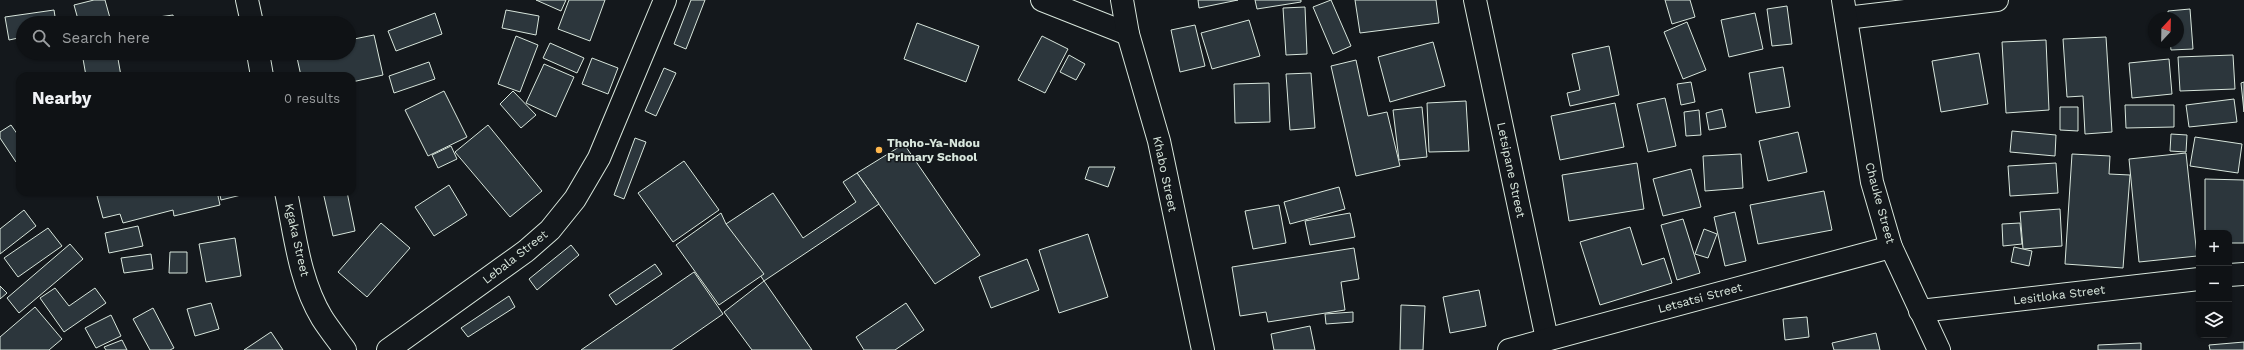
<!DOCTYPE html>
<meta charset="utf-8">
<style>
:root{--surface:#0f1215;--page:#181b1e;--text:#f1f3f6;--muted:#9b9ea0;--line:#2f3234}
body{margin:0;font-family:"Work Sans",sans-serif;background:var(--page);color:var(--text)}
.controls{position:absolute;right:12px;bottom:12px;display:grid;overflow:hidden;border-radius:8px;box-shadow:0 1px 3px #0004}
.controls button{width:36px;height:36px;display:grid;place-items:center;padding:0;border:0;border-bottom:1px solid var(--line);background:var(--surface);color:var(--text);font:20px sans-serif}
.compass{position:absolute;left:2148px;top:12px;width:36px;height:36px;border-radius:50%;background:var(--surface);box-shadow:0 1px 3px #0004;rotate:22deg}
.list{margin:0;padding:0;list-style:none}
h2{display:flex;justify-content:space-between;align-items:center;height:52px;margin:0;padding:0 16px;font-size:17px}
h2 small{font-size:13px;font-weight:400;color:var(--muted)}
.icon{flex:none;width:22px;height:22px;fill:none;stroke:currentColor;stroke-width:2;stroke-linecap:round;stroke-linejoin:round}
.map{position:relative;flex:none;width:2244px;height:350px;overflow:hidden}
.search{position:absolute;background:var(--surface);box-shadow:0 1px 3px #0004;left:16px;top:16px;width:340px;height:44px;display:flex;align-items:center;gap:10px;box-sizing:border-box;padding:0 14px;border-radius:22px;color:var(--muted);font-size:15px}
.panel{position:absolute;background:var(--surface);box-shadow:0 1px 3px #0004;left:16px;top:72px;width:340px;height:124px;border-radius:12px}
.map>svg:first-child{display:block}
.building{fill:#2c363c;stroke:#d8e6dc}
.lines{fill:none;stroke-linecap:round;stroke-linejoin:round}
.street-casing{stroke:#d8e6dc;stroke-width:24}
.secondary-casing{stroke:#d8e6dc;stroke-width:24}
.street{stroke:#14181c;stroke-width:22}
.secondary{stroke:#14181c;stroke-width:22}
.poi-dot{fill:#ffb74d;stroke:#14181c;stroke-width:1.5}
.labels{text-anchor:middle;stroke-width:3;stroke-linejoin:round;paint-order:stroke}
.poi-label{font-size:12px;font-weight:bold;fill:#d8e6dc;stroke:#14181c;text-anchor:start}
.street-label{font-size:12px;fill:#d8e6dc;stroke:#14181c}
</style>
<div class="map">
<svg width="2244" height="350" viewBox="0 0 2244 350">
<rect width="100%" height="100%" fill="#14181c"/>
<g class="building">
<polygon points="94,0 105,0 110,18 89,23 79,23 74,5"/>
<polygon points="536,0 566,0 561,11"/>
<polygon points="569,0 605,0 590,41 558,29"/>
<polygon points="691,0 705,0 686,49 674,44"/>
<polygon points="1198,0 1238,0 1199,8"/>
<polygon points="1255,0 1301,0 1301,2 1257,9"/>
<polygon points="1331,0 1351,46 1333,54 1313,7"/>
<polygon points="1355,0 1436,0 1439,23 1360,33"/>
<polygon points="1665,0 1690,0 1695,17 1672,24"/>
<polygon points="1787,6 1792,44 1772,46 1767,9"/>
<polygon points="1305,7 1307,54 1286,55 1283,8"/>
<polygon points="2190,9 2193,49 2171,50 2170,42 2178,42 2178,18 2168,18 2168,11"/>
<polygon points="54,10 56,23 23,23 23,37 9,40 5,17"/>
<polygon points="506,10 539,16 536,35 502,28"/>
<polygon points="435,13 442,34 396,51 388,31"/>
<polygon points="1755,13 1763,49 1729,57 1721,20"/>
<polygon points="173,15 175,23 129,23 129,21"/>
<polygon points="1249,20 1260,56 1212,69 1201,33"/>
<polygon points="1687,22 1706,70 1683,79 1664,32"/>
<polygon points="917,23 979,46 966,82 904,59"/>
<polygon points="1195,25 1205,66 1180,72 1171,30"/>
<polygon points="374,35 383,75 352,82 352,76 301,76 296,53 349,53 349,40"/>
<polygon points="516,36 538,45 520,92 498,84"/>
<polygon points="1042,36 1068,49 1045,93 1018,80"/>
<polygon points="2106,37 2112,132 2085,134 2083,96 2067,97 2063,39"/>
<polygon points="2046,40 2049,110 2006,113 2002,42"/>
<polygon points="1433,42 1445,86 1390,102 1378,57"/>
<polygon points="550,43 584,58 577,73 543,58"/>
<polygon points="1609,46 1619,95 1570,106 1567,93 1580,90 1572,54"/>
<polygon points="34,53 68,53 68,55 35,58"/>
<polygon points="82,53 117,53 121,76 86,76"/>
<polygon points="134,53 175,53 135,59"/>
<polygon points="1979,53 1988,104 1941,112 1932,61"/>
<polygon points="1069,55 1085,64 1076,80 1060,72"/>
<polygon points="2233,55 2235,89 2180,91 2178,57"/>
<polygon points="592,58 618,68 608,94 582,84"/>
<polygon points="2169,59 2172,94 2132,98 2129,63"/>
<polygon points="1356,60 1368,116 1387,112 1400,166 1356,176 1331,66"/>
<polygon points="429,62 435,79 394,93 389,76"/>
<polygon points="544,64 574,77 556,117 526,103"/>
<polygon points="1783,67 1790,107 1756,113 1749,73"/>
<polygon points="664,68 676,73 656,116 645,111"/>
<polygon points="1311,73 1315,128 1290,130 1286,74"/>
<polygon points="1691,82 1695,102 1681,105 1677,84"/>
<polygon points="2244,82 2244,112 2241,83"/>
<polygon points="1269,83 1270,122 1235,123 1234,84"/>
<polygon points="444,91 467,137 428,156 405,110"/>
<polygon points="513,91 536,115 521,128 500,104"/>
<polygon points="1665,98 1676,146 1648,152 1637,104"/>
<polygon points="2234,99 2237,122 2189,127 2186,105"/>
<polygon points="1466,101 1469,151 1429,152 1427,103"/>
<polygon points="1615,103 1624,147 1560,160 1551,116"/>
<polygon points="2125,105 2174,105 2174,127 2126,128"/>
<polygon points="1422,107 1427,157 1399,160 1393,110"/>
<polygon points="2060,107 2078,107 2078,131 2060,130"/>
<polygon points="1722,109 1726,127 1709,130 1706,113"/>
<polygon points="1699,110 1701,135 1686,136 1684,112"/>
<polygon points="11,125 20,138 20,159 16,162 0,138 0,132"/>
<polygon points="488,125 542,191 510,217 455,152"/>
<polygon points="2012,131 2056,135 2055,156 2010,152"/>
<polygon points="1798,132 1807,172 1768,181 1759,141"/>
<polygon points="2171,134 2187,135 2186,152 2170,151"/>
<polygon points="2195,137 2242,144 2238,173 2190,166"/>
<polygon points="635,138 646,142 624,199 614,195"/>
<polygon points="904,144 980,255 935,284 857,173"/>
<polygon points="451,146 457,159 438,168 432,155"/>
<polygon points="2186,153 2197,256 2139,262 2129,159"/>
<polygon points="1741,154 1743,188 1705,191 1703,156"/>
<polygon points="2072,154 2110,156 2109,174 2130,175 2123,268 2065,264"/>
<polygon points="684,161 719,210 673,242 638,193"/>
<polygon points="1637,163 1644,209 1569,221 1562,175"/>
<polygon points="2056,163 2058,193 2010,196 2008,166"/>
<polygon points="1089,167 1115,167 1108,187 1085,179"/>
<polygon points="1691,169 1701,207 1663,216 1653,179"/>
<polygon points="857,173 879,204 764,281 726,224 773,193 803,238 856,202 843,182"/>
<polygon points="2205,179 2244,180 2244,243 2229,243 2229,233 2205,233"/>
<polygon points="449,185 467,215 434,236 415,207"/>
<polygon points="1339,187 1345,209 1290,224 1284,202"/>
<polygon points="1824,191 1832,230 1758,244 1750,205"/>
<polygon points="111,192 240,192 241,195 221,200 220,195 218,196 220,205 174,216 173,210 123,223 120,214 103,218 97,196"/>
<polygon points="323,192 347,192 355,231 333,236"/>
<polygon points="1279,205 1286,243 1253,249 1245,211"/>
<polygon points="2060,209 2062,246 2023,249 2020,212"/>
<polygon points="24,210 36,226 0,254 0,229"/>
<polygon points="1735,212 1746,261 1725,266 1714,217"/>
<polygon points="721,213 726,224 764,274 719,305 676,245"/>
<polygon points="1350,213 1355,237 1310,245 1305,221"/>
<polygon points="1683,219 1700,273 1677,280 1661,225"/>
<polygon points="381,223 410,248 367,297 338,272"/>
<polygon points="2020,223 2022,244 2003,246 2002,224"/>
<polygon points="138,226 143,246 109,253 105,233"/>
<polygon points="1630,227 1642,265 1664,258 1672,283 1600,305 1580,242"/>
<polygon points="48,228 62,246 18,277 4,258"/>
<polygon points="1704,229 1717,234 1708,258 1695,254"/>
<polygon points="1088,234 1108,297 1059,313 1039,250"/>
<polygon points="235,238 241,276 206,282 199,244"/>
<polygon points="70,244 83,259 19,313 7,298"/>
<polygon points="571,245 579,255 537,290 529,279"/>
<polygon points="2014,247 2032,251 2029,266 2011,262"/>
<polygon points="1354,248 1359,279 1341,282 1345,310 1268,322 1266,312 1240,316 1232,267"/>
<polygon points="170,252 187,252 187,273 169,273"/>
<polygon points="151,254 153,269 124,273 121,258"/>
<polygon points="1027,259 1039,290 991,308 979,277"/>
<polygon points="655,264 662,274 616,305 609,295"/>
<polygon points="694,272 723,314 671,350 581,350"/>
<polygon points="764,281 812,350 752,350 724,312"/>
<polygon points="0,286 7,293 0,299"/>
<polygon points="55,288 69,306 95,288 106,303 64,332 40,298"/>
<polygon points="1479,290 1486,326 1450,333 1443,297"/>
<polygon points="509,296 515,307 468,337 461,328"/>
<polygon points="211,303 219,329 195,336 187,309"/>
<polygon points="906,303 924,330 895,350 864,350 856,337"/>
<polygon points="1401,305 1425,306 1423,350 1400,350"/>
<polygon points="35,307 62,339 49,350 0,350 0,337"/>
<polygon points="153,308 174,348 170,350 150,350 133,319"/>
<polygon points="1353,312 1353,322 1326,324 1325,314"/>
<polygon points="111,315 121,336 96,348 85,328"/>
<polygon points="1807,317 1809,337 1785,340 1783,319"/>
<polygon points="1310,326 1315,350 1274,350 1271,334"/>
<polygon points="271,332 283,350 244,350"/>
<polygon points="1876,333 1880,350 1834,350 1832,343"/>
<polygon points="122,340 127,350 106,350 104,347"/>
<polygon points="2244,342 2244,350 2210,350 2209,345"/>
<polygon points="2141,343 2141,350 2098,350 2098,345"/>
</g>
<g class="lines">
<defs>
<g id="street">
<polyline points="247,0 252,23"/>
<polyline points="1042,0 1128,34"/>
<polyline points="1122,0 1128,34 1159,141 1203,350"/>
<polyline points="1475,0 1547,339"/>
<polyline points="1846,18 1997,0"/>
<polyline points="258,53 262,76"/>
<path d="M 286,192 C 295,234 299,280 322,318 C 329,329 337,339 345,350"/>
<polyline points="2229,275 2244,274"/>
<polyline points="1920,311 2199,279"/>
<polyline points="388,350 526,251 550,230 575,199 599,158 665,0"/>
<polyline points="1509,350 1891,247"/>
</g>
<polyline id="secondary" points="1843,0 1872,182 1891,247 1939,350"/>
</defs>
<use href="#street" class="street-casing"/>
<use href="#secondary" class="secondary-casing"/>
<use href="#street" class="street"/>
<use href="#secondary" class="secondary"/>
</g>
<circle class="poi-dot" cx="879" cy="150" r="4"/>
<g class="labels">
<g class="poi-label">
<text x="887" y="147">Thoho-Ya-Ndou<tspan x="887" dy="14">Primary School</tspan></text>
</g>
<g class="street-label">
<text transform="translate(1511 170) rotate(78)" y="4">Letsipane Street</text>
<text transform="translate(1165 174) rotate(78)" y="4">Khabo Street</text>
<text transform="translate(1880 203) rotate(75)" y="4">Chauke Street</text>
<text transform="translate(297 240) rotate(77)" y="4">Kgaka Street</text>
<text transform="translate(515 257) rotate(-38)" y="4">Lebala Street</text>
<text transform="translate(2059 295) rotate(-7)" y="4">Lesitloka Street</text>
<text transform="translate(1700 298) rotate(-15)" y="4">Letsatsi Street</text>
</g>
</g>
</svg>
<div class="controls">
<button>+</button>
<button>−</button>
<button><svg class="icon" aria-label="layers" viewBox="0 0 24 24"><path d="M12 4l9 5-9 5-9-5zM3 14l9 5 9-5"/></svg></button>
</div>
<svg class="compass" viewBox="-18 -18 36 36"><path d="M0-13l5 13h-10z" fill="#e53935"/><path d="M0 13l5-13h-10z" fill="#9b9ea0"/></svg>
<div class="search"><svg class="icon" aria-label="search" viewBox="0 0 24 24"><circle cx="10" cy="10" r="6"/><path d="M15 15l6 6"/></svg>Search here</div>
<section class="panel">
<h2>Nearby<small>0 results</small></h2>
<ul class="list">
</ul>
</section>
</div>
